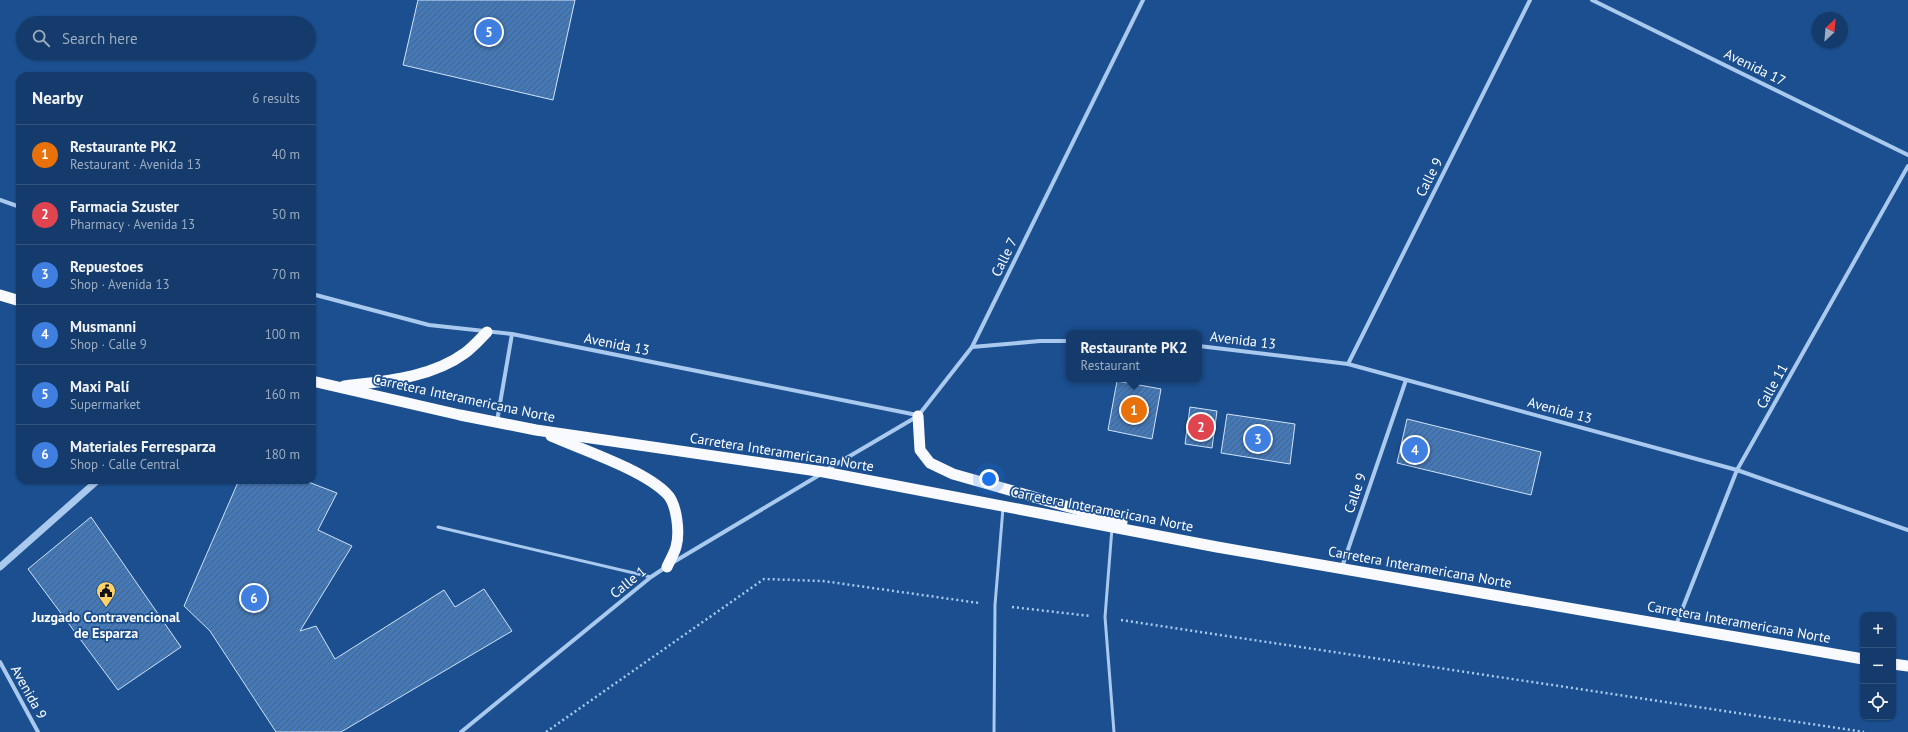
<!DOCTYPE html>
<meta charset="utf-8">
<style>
:root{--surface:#143b6b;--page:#1d4271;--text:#f1f3f6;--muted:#9dadc1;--line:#33557e;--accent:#e69b98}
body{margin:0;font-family:"PT Sans",sans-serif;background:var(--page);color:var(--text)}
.controls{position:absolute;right:12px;bottom:12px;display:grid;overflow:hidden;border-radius:8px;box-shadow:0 1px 3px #0004}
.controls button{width:36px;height:36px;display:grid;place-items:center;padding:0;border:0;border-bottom:1px solid var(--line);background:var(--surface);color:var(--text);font:20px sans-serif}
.compass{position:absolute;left:1812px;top:12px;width:36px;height:36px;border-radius:50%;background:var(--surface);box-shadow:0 1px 3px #0004;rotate:26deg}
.you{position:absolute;left:989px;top:479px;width:14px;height:14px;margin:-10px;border:3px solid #fff;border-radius:50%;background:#1a73e8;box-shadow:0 0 0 6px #1a73e833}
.badge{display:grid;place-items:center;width:26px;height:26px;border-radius:50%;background:var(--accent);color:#fff;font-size:13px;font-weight:700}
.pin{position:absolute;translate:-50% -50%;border:2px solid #fff;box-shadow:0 1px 4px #0006}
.popup{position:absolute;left:1066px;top:330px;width:136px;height:52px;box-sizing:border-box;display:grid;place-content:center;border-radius:8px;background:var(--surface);filter:drop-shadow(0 1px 3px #0005);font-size:13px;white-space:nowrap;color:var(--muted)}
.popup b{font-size:15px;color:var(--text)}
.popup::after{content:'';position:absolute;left:50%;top:100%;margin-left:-8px;border:8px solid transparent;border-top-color:var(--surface)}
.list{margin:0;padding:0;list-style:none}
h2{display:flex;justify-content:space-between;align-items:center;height:52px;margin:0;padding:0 16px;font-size:17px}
h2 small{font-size:13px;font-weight:400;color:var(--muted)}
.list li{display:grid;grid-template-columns:26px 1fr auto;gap:12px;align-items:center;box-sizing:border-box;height:60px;padding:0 16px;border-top:1px solid var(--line)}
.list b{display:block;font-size:15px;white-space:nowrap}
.list p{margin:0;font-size:13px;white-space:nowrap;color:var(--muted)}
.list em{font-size:13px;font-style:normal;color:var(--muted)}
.icon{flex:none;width:22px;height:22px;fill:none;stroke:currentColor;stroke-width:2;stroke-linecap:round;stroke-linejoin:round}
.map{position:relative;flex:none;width:1908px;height:732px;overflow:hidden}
.search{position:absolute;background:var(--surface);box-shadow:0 1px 3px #0004;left:16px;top:16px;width:300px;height:44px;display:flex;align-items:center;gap:10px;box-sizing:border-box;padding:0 14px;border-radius:22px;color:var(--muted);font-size:15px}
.panel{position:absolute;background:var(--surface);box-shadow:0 1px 3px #0004;left:16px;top:72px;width:300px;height:412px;border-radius:12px}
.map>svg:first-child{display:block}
.building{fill:url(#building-hatch);stroke:#cfe3fa}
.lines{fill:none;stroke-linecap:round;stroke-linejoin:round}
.path{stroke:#a9c9ee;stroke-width:2.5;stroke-dasharray:2 3;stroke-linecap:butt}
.service{stroke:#a9c9ee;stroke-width:3}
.minor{stroke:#a9c9ee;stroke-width:4}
.tertiary{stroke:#a9c9ee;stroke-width:7}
.trunk{stroke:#f8faff;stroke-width:11}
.labels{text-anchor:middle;stroke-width:3.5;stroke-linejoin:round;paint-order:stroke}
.street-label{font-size:14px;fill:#fff;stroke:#1b4f8f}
.poi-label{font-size:14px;font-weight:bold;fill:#fff;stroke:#1b4f8f}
</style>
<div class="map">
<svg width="1908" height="732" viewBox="0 0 1908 732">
<defs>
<pattern id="building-hatch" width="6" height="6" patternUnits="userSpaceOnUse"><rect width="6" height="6" fill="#4478b7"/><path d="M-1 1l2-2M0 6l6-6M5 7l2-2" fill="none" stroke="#486282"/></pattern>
</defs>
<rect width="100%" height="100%" fill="#1b4f8f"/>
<g class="building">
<polygon points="418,0 575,0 553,100 403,65"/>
<polygon points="1117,381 1161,389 1152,439 1108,430"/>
<polygon points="1190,407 1217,411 1212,448 1185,444"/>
<polygon points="1227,414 1295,424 1290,464 1221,453"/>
<polygon points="1407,419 1541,452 1531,495 1397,463"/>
<polygon points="239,480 303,480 337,493 318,530 352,546 300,631 316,626 335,659 444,590 455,607 484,589 512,631 341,732 276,732 210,631 184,606"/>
<polygon points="91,517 181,647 118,690 28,569"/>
</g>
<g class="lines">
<g class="path">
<polyline points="1012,607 1090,616"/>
<polyline points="1121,620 1864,732"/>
<polyline points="546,732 764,579 823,581 979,603"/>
</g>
<g class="service">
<polyline points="438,527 651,577"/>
<polyline points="1112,528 1105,617 1114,732"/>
<polyline points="994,732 995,605 1003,508"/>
</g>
<g class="minor">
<polyline points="1592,0 1908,155"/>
<polyline points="0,200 20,207"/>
<polyline points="312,294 429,325 512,334 917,415"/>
<polyline points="1199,346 1348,364 1737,470 1908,530"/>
<polyline points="972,347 1040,341 1069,341"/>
<polyline points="1348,364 1530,0"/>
<polyline points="497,421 512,334"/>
<polyline points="826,470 918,416 972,347 1143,0"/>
<polyline points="672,563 821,474"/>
<polyline points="1342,567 1406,380"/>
<polyline points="1676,625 1737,470 1908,166"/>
<polyline points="0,662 38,732"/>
<polyline points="461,732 651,577 666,567"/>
</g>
<polyline class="tertiary" points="0,567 98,480"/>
<g class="trunk">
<polyline points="0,295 20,301"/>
<polyline points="312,381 460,415 536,430 824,472 1217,547 1863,659"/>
<path d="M 344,386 C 385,381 431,378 465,353 C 473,347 480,339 487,332"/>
<polyline points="918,416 920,450 930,463 953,474 1122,522"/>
<path d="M 551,436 C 583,450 644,470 667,494 C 677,504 680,533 676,547 C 674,554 670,560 667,567"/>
<polyline points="1893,664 1908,666"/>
</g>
</g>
<defs>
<symbol id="civic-pin" viewBox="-11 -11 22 30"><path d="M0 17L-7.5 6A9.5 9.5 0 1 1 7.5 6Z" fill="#ffd166" stroke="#1b4f8f"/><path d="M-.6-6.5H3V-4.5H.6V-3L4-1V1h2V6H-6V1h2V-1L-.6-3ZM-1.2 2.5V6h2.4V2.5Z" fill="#111"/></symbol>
</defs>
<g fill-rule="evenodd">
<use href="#civic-pin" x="95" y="580" width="22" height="30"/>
</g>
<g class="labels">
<g class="street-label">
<text transform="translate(1755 67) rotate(26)" y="5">Avenida 17</text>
<text transform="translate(1429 177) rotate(-63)" y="5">Calle 9</text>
<text transform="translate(1004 257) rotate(-64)" y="5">Calle 7</text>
<text transform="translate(1243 340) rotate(7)" y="5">Avenida 13</text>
<text transform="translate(617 344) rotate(11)" y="5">Avenida 13</text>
<text transform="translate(1772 386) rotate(-61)" y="5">Calle 11</text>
<text transform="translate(464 398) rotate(12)" y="5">Carretera Interamericana Norte</text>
<text transform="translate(1560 410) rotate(15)" y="5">Avenida 13</text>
<text transform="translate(782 452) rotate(9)" y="5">Carretera Interamericana Norte</text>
<text transform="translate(1355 493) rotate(-71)" y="5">Calle 9</text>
<text transform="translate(1102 509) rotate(11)" y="5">Carretera Interamericana Norte</text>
<text transform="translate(1420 567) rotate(10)" y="5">Carretera Interamericana Norte</text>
<text transform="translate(628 582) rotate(-39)" y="5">Calle 1</text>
<text transform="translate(1739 622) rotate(10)" y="5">Carretera Interamericana Norte</text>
<text transform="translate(29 692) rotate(61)" y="5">Avenida 9</text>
</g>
<g class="poi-label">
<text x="106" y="622">Juzgado Contravencional<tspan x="106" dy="16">de Esparza</tspan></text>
</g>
</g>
</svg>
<div class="controls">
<button>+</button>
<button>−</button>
<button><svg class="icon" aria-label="locate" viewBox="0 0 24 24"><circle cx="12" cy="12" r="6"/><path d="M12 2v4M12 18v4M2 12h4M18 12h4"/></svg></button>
</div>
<svg class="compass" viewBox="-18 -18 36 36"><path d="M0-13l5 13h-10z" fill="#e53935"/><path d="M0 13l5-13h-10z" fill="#9dadc1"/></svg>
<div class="you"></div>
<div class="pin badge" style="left:1134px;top:410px;background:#e8710a">1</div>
<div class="popup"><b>Restaurante PK2</b>Restaurant</div>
<div class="pin badge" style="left:1201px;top:427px;background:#e0444e">2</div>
<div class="pin badge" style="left:1258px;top:439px;background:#3f7fe0">3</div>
<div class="pin badge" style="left:1415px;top:450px;background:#3f7fe0">4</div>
<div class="pin badge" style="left:489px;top:32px;background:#3f7fe0">5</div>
<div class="pin badge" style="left:254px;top:598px;background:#3f7fe0">6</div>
<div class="search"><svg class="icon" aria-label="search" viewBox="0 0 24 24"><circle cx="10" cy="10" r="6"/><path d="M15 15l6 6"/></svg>Search here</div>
<section class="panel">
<h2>Nearby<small>6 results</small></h2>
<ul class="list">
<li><span class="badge" style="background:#e8710a">1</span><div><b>Restaurante PK2</b><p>Restaurant · Avenida 13</p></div><em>40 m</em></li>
<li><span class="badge" style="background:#e0444e">2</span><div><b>Farmacia Szuster</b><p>Pharmacy · Avenida 13</p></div><em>50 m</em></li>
<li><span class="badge" style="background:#3f7fe0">3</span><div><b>Repuestoes</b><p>Shop · Avenida 13</p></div><em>70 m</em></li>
<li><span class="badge" style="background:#3f7fe0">4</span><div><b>Musmanni</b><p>Shop · Calle 9</p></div><em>100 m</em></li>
<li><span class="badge" style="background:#3f7fe0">5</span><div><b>Maxi Palí</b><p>Supermarket</p></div><em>160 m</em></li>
<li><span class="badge" style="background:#3f7fe0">6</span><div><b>Materiales Ferresparza</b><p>Shop · Calle Central</p></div><em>180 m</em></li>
</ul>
</section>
</div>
